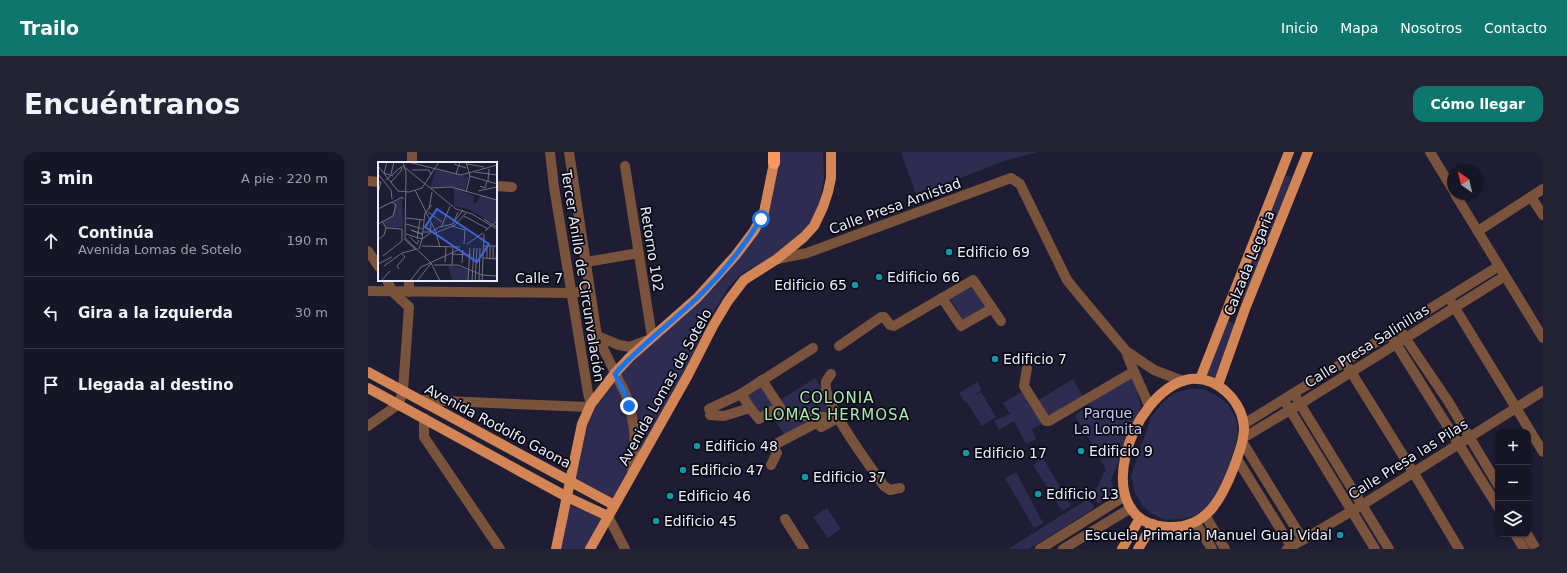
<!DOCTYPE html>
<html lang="es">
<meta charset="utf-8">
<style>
:root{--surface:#161627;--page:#232333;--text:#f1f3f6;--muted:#9e9fa7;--line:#353544;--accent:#0f766e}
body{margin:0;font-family:"DejaVu Sans",sans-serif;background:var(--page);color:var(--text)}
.controls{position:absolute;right:12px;bottom:12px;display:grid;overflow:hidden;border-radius:8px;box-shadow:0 1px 3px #0004}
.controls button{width:36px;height:36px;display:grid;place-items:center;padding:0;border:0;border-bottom:1px solid var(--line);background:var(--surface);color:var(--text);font:20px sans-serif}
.compass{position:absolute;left:1079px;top:12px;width:36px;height:36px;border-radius:50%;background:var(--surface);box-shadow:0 1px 3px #0004;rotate:326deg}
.stop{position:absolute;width:12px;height:12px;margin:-9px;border:3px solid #1a73e8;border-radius:50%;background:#fff}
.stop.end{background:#1a73e8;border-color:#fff;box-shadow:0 1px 4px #0008}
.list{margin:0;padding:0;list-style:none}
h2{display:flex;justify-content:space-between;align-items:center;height:52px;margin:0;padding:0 16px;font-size:17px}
h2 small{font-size:13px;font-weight:400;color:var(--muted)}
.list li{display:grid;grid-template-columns:26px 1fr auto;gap:12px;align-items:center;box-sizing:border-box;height:72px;padding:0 16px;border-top:1px solid var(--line)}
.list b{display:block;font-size:15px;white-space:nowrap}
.list p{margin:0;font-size:13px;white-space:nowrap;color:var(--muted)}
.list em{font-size:13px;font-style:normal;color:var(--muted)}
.icon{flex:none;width:22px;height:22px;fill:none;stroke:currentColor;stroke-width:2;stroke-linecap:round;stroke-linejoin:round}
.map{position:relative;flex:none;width:1175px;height:397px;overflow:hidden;border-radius:12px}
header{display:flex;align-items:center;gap:24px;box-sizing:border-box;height:56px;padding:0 20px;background:var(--accent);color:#fff}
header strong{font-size:19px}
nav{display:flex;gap:22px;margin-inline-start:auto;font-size:14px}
.intro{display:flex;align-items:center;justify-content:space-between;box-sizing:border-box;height:96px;padding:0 24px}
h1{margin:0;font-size:28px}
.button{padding:10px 18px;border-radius:12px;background:var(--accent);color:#fff;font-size:14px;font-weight:700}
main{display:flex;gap:24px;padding:0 24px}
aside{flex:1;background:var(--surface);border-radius:12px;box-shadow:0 1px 3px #0004}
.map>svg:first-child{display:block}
.green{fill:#2e2c51}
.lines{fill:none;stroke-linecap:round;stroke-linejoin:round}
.minor{stroke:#7a533d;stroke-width:10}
.major{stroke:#d48555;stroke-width:10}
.highway{stroke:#f8985d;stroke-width:12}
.route{stroke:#1a73e8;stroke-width:5}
.culture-dot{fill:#0f9aa8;stroke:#090913;stroke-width:1.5}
.labels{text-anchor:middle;stroke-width:3.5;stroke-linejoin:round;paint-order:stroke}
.street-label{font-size:14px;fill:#ebecfb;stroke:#090913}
.poi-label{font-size:14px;fill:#ebecfb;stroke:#090913;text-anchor:start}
.park-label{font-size:14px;fill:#c7c7f6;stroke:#090913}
.neighbourhood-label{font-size:15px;letter-spacing:1px;fill:#adecb3;stroke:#090913}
.inset-road{fill:none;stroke:#707084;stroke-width:1}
.view{fill:#3c66dd;fill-opacity:0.15;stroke:#3c66dd;stroke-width:2}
.inset-edge{fill:none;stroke:#ebecfb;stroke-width:2}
</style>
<header>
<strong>Trailo</strong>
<nav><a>Inicio</a><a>Mapa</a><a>Nosotros</a><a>Contacto</a></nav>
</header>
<div class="intro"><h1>Encuéntranos</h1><a class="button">Cómo llegar</a></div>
<main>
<aside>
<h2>3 min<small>A pie · 220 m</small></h2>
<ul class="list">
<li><svg class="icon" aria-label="ahead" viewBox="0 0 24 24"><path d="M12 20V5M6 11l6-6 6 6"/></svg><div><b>Continúa</b><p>Avenida Lomas de Sotelo</p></div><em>190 m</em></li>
<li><svg class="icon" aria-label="left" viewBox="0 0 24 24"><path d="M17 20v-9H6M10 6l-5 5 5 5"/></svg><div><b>Gira a la izquierda</b></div><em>30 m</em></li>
<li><svg class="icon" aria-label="arrive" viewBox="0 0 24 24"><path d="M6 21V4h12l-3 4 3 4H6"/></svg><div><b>Llegada al destino</b></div></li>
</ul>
</aside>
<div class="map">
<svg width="1175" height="397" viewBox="0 0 1175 397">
<rect width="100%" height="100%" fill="#1e1d34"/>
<g class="green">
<polygon points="411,0 455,0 456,25 452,49 445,68 429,86 400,107 373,122 361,135 340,169 322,208 245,351 205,330 220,265 247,227 282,193 397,66"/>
<polygon points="533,0 670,0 639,8 548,43"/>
<polygon points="918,23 924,25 877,148 864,151"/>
<polygon points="603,131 620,157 597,171 581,145"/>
<polygon points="857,170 864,170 867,174 848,227 837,221"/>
<polygon points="764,217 773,255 743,328 747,340 730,352 725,345 736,320 738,319 741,324 728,298 707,264"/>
<polygon points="447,226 467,260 419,286 405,266 416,258 411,249"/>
<polygon points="705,227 716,246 678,268 667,250"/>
<polygon points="609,230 614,238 603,246 613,240 628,265 614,274 598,249 597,250 591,241"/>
<polygon points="395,231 409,254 391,265 377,242"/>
<polygon points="821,237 835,237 848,243 860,252 868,267 870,283 859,322 847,347 838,356 826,364 814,367 797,368 784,362 775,354 767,341 763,324 783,265 794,251 806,241"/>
<polygon points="657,238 677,270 664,277 668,287 658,292 646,269 631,278 626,269 642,262 635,251"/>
<polygon points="675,306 703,354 694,359 665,313"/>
<polygon points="648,320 675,371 666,376 637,326"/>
<polygon points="718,348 726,353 725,357 661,397 640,397"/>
<polygon points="201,353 236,366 219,397 191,397"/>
<polygon points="459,356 473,377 460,386 445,365"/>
</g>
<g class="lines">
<g class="minor">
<polyline points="182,0 186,35 220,241 223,252"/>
<polyline points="201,0 229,184 258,243 264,264 266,279 267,296 264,322"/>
<polyline points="1062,0 1085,38"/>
<polyline points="44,11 44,0"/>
<polyline points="257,14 284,185"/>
<polyline points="0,29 11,30"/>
<polyline points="128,34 144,35"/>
<polyline points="1087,42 1175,186"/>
<polyline points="1163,45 1175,63"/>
<polyline points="1110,79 1175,37"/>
<polyline points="0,99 11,115"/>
<polyline points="409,107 439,101 643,26 652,32 699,128 712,144 758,199 786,218 815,229"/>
<polyline points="218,110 271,101"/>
<polyline points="0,139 204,141 221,138"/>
<polyline points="41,140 41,128"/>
<polyline points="574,146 593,174 623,157"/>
<polyline points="1084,151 1175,300"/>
<polyline points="1034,181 1080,249 1130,333"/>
<polyline points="229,184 251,193 262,195 280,188"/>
<polyline points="1025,187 1130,355"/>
<polyline points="471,194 513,165 516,165 522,173 526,174 605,128 633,169"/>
<path d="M 758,199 C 764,218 774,235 781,254"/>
<polyline points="980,215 1041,313 1091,397"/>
<polyline points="659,216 656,234 678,269 681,269 765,220"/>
<path d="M 463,222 C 461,225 459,227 458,230 C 453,250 503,315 516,334 L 522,338 L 532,336"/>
<polyline points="394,228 413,257"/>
<polyline points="929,247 1021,397"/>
<polyline points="53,248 220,255"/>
<polyline points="919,253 1007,397"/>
<polyline points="382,256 373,242 445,196"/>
<polyline points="341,257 373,242"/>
<polyline points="342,263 356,264 382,256 391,267 404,259 413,257 417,263 470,266 453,275 450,270 404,294 409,301 403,313"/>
<polyline points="56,266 56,285 132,397"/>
<polyline points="876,272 1131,114"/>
<polyline points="0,274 31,252 35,238 41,155 24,139 19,128"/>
<polyline points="875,286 932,252 1137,124"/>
<polyline points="875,291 935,388"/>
<polyline points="869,307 923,394"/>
<polyline points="837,363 857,397"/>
<polyline points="240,364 257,397"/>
<polyline points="417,367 436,397"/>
<polyline points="827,370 844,397"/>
<polyline points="1147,382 1156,397"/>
<polyline points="1159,382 1168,397"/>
<polyline points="672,397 757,344"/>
<polyline points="695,397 763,356"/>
<polyline points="919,397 994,353 1175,239"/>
</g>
<g class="major">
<polyline points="0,220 246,353"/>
<path d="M 822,227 C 850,224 875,250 876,277 C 876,290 870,303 866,315 C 854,346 839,377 800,375 C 719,372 760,239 822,227 Z"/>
<polyline points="832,227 921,0"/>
<polyline points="850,233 877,157 940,0"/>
<polyline points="0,236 199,345 240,364"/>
<polyline points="188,397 214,272 223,252 247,221 262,205 329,146 367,104 386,79 396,60 406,11 405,4"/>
<polyline points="222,397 320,223 345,174 360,149 376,128 409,107 436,85 446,74 455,55 460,40 463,26 463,0"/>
<polyline points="754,397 772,366"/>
<polyline points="770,397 785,372"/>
</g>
<polyline class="highway" points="406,11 406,0"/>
</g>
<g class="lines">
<path class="route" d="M 261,254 L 258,244 L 247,222 C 272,194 301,173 328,147 C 352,124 375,96 393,67"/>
</g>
<g class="culture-dot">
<circle cx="581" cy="100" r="4"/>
<circle cx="511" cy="125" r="4"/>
<circle cx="487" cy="133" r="4"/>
<circle cx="627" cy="207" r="4"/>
<circle cx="329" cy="294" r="4"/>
<circle cx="713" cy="299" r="4"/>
<circle cx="598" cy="301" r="4"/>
<circle cx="315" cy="318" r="4"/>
<circle cx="437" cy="325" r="4"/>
<circle cx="670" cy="342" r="4"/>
<circle cx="302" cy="344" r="4"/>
<circle cx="288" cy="369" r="4"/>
<circle cx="972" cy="383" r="4"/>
</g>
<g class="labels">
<g class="street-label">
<text transform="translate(527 54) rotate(-20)" y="5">Calle Presa Amistad</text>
<text transform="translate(284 97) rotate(81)" y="5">Retorno 102</text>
<text transform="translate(881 111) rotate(-68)" y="5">Calzada Legaria</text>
<text transform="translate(215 124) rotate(81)" y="5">Tercer Anillo de Circunvalación</text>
<text x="171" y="131">Calle 7</text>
<text transform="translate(999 194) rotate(-32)" y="5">Calle Presa Salinillas</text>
<text transform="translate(297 235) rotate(-61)" y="5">Avenida Lomas de Sotelo</text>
<text transform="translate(130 274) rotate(28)" y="5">Avenida Rodolfo Gaona</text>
<text transform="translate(1040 307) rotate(-32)" y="5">Calle Presa las Pilas</text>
</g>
<g class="poi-label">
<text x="589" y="105">Edificio 69</text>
<text x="519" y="130">Edificio 66</text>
<text x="479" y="138" text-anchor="end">Edificio 65</text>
<text x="635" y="212">Edificio 7</text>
<text x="337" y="299">Edificio 48</text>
<text x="721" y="304">Edificio 9</text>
<text x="606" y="306">Edificio 17</text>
<text x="323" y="323">Edificio 47</text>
<text x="445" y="330">Edificio 37</text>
<text x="678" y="347">Edificio 13</text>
<text x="310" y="349">Edificio 46</text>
<text x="296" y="374">Edificio 45</text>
<text x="964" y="388" text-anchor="end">Escuela Primaria Manuel Gual Vidal</text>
</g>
<g class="park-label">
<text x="740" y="266">Parque<tspan x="740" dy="16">La Lomita</tspan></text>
</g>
<g class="neighbourhood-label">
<text x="469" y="251">COLONIA<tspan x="469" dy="17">LOMAS HERMOSA</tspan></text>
</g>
</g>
<g transform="translate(10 10)">
<rect width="119" height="119" fill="#1e1d34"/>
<path d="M 58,8 L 87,14 L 86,17 L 91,13 L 86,29 L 69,24 L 52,25 ZM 76,26 L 96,34 L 95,40 L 98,41 L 103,33 L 119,38 L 119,59 L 116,61 L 90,47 L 76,44 ZM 24,36 L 25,65 L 8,66 L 5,59 L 15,54 L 17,39 ZM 70,103 L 91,108 L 90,119 L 74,119 Z" fill="#2e2c51"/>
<path class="inset-road" d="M 9,0 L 6,11 L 15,14M 25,0 L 28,11 L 27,76 L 53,101 L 62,119M 30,0 L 83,13 L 119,3M 76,2 L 88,6M 89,2 L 106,5M 0,4 L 20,29 L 31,30 L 44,26 L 61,0M 25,4 L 78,47 L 94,52 L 119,67M 34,8 L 51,8 L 53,12M 97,10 L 119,13M 0,12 L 13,28 L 14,37M 13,12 L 16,0M 78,12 L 82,0M 92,14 L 119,22M 8,18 L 23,5M 110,19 L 111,7M 0,20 L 3,20 L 0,31M 13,20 L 23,9 L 24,4M 102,24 L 107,26 L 109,19M 53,26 L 73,25 L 119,38M 37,28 L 58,70M 100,29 L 119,25M 88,30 L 92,14 L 88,0M 13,41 L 24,35 L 26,37M 0,47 L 14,40M 51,47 L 54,30M 50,50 L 64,60M 86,54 L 110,67M 28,56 L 46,58M 106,57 L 119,65M 4,59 L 8,66 L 24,67 L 24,79 L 5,94M 76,60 L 85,48M 0,62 L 15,54 L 18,43 L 14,40M 28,62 L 45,67M 74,64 L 87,68 L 86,82M 63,66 L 72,44M 107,69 L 119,59M 45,70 L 52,70 L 53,61M 58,71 L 62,85M 28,72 L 44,77 L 47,51 L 54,43M 55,72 L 77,63 L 88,51M 45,73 L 33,68 L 45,72M 32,75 L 39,82 L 41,78M 26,77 L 37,87M 39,77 L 42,58M 0,78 L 6,73 L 8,66M 89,82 L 105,71M 44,84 L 82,85M 106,84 L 119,84M 41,87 L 44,77 L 61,65 L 75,62 L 80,50M 74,92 L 93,93M 105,96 L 119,97M 109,97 L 109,84M 112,97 L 112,84M 115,97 L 115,84M 118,97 L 119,84M 67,100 L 68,85M 84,101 L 85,88M 0,102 L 14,95M 56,103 L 80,103 L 104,113 L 119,114M 74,103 L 75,85M 6,104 L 24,91 L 39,87M 21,107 L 19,104 L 27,95 L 24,92M 3,119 L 12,109M 32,119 L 43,105 L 52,101M 39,119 L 54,100 L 82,87M 90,119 L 92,86M 94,119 L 96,86M 97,119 L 99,86M 101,119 L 102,86M 104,119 L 106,72"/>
<path class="view" d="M 59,47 L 111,82 L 99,100 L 47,65 Z"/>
<rect width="119" height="119" class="inset-edge"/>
</g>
</svg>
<div class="controls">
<button>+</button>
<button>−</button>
<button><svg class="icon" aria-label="layers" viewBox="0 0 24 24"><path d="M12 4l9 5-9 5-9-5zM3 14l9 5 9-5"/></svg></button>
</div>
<svg class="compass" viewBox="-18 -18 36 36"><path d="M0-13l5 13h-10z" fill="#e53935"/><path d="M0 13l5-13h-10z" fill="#9e9fa7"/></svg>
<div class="stop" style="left:393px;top:67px"></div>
<div class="stop end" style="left:261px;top:254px"></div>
</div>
</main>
